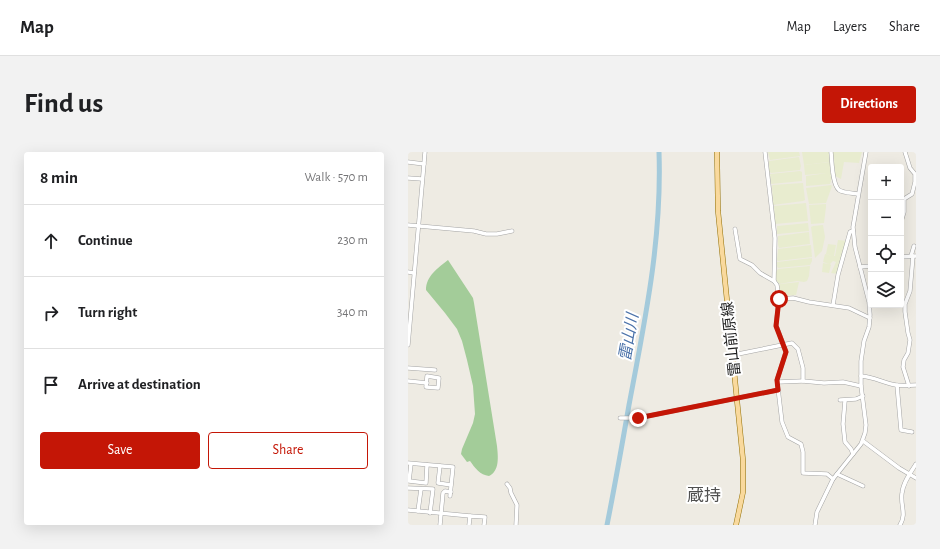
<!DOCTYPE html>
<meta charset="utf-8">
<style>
:root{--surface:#fff;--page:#f2f2f2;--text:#202124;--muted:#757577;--line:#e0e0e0;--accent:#c41606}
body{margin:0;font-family:"Alegreya Sans","Noto Sans JP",sans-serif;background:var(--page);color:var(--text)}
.controls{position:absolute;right:12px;top:12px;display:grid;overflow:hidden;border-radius:4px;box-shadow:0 4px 16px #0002}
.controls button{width:36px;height:36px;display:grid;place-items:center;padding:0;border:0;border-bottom:1px solid var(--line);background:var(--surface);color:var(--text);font:20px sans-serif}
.stop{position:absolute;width:12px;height:12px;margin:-9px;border:3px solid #c41606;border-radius:50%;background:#fff}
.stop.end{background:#c41606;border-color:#fff;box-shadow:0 1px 4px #0008}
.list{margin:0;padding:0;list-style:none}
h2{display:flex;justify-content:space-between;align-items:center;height:52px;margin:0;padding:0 16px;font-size:17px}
h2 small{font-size:13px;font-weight:400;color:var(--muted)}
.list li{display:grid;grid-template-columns:26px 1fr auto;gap:12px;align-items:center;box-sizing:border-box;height:72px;padding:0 16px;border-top:1px solid var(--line)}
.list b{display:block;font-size:15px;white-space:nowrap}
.list em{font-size:13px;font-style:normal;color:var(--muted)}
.actions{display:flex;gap:8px;padding:12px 16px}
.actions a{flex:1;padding:9px 0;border:1px solid var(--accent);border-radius:4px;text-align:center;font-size:14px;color:var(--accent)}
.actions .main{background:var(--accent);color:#fff}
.icon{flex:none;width:22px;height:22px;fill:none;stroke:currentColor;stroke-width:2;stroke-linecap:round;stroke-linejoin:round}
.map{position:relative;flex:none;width:508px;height:373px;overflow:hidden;border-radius:4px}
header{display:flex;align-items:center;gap:24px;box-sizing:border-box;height:56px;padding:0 20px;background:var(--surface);border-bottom:1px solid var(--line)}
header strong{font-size:19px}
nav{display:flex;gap:22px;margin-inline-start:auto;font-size:14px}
.intro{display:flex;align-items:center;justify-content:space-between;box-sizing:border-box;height:96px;padding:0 24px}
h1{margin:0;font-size:28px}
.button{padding:10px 18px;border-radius:4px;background:var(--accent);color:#fff;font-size:14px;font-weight:700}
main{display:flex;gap:24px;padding:0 24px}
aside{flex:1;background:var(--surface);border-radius:4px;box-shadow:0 4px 16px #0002}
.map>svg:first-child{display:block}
.farmland{fill:#e8eccf}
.forest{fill:#a3cc99}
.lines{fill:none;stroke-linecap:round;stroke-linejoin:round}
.river{stroke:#a4cadb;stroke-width:5}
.minor-casing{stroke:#a4a4a4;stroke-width:4.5}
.major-casing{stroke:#926f04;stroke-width:5.5}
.minor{stroke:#fff;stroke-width:3.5}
.major{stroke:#f9d99d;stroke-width:4.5}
.route{stroke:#c41606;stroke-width:5}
.labels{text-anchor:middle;stroke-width:4;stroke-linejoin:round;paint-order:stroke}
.street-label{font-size:15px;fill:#1d1d1d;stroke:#fff}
.water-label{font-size:16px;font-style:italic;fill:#4c73aa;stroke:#fff}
.quarter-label{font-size:17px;fill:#505050;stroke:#fff}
</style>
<header>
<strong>Map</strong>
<nav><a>Map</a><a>Layers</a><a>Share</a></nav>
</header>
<div class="intro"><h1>Find us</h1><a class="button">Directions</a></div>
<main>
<aside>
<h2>8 min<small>Walk · 570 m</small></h2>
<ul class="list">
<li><svg class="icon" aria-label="ahead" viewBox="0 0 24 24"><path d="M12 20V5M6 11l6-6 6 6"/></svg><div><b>Continue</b></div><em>230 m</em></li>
<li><svg class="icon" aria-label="right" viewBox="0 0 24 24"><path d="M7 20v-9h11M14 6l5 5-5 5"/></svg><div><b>Turn right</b></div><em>340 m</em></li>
<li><svg class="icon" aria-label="arrive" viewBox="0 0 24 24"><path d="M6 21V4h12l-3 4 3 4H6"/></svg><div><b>Arrive at destination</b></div></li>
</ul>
<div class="actions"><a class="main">Save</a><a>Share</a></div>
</aside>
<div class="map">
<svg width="508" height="373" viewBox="0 0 508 373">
<rect width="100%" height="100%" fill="#eeebe3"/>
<g class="farmland">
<polygon points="360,0 391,0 392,4 362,8"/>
<polygon points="394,0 422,0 423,8 421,10 396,13"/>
<polygon points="425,0 454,0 451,11 436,10 433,27 427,24"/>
<polygon points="391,5 393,14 392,18 363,21 361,19 361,9"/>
<polygon points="422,10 423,18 422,21 424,21 424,26 422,32 398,34 398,24 419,21 397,23 396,13"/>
<polygon points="392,19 394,20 394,29 363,32 362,22"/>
<polygon points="395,31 397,48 395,49 365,53 364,33"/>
<polygon points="423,33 424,34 418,51 401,52 398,36"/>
<polygon points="398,51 400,69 367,72 366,54"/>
<polygon points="418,52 418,55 416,71 403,72 401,53"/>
<polygon points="400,71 401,79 370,82 369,82 369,74"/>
<polygon points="415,73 417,85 414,99 407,106 403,75 405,74"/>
<polygon points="401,80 402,92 401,92 371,96 370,93 370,84"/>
<polygon points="430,88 439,89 429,122 423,121 428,110 425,109 422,112 423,113 421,121 414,120 415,111 421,112 415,110 417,102 425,104 418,102 420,92 428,93 426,104 427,104"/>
<polygon points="403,93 404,105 370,109 369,108 370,97"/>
<polygon points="404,106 404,109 402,113 370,116 369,114 369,110"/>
<polygon points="402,114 401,124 399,129 396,130 389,129 371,132 368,128 368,120 370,117"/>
<polygon points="391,130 388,143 374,144 371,135 372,132"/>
</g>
<path class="forest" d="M 40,108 L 65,146 L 66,151 L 89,294 C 90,304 92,319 81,324 C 72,323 67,316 62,309 L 59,310 L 53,302 L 54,297 L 65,271 L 67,262 L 65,234 L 59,208 L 54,189 L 49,177 L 37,161 L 18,138 C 18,124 30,116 40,108 Z"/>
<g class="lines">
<path class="river" d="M 199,373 C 207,333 214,293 221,253 C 237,168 254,88 251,0"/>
<defs>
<g id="minor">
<polyline points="357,0 367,86 366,129"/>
<path d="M 423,0 C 424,9 424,32 431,38 C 435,41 445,41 450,42"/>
<polyline points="0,10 16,12"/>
<polyline points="0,26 14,27"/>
<polyline points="493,70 496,60 496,47 504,42 507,30 507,22 502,16 497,0"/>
<polyline points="0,73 66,79 78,82 89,82 104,79"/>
<polyline points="327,77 332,107 344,113 352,121 366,129 369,133 371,147 368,173 378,200 369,228 374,270 380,285 393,292 395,300 395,321 419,322 425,327"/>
<polyline points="503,104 506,94"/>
<polyline points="493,105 508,104"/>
<polyline points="452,115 463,114"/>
<polyline points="0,120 6,121"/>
<polyline points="371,147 385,146 401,150 441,156 462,166"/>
<polyline points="425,153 430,123 442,80 445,79"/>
<polyline points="0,193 17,0"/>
<polyline points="325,203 384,191 390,197 395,216 395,229 416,231 435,230 453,234"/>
<polyline points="0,216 27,218"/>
<polygon points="19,224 31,226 30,236 18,235"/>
<path d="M 453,224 C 466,225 476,231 488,233 C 496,234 502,233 508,233"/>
<polyline points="0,229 19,231"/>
<polyline points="370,230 395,229"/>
<polyline points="489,233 493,278 504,280"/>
<polyline points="501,234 495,215 496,208 500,201 502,188 500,181 497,160 497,152 502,139 505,104"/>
<polyline points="432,248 448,247 455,244"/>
<polyline points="437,249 435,272 437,290 443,297 445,302"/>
<polyline points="212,266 230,266 370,238"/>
<polyline points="455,289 491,316 508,326"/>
<polyline points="0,311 45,315 42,344"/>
<polyline points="3,312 1,329 18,331 19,313"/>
<polyline points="32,314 30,331 43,333"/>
<polyline points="429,322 455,334"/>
<polyline points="99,332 102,336 103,341 109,353 108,373"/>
<polyline points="0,336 25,337 22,361"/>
<polyline points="0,358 62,364"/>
<polyline points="10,359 13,337"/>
<polyline points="32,373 35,341 37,339 43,340"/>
<polyline points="61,373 62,364 77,365 76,373"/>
<polyline points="407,373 409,360 425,327 453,292 457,281 458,273 453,234 453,209 456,189 461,175 462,163 461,150 447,95 445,75 458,0"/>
<path d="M 492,373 C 499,361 492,354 494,341 C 495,331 502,321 508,312"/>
</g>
<polyline id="major" points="309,0 310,59 335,308 335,340 328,373"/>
</defs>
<use href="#minor" class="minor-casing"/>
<use href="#major" class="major-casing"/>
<use href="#minor" class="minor"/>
<use href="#major" class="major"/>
</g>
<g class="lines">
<polyline class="route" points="230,266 370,238 369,228 378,200 368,174 371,147"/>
</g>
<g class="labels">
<g class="street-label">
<text transform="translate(323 187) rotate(-96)" y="5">雷山前原線</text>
</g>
<g class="water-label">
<text transform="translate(220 185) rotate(-80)" y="6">雷山川</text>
</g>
<g class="quarter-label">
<text x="296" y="349">蔵持</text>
</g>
</g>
</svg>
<div class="controls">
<button>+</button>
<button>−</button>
<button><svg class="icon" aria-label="locate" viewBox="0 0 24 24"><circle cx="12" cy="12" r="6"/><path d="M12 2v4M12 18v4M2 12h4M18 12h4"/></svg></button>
<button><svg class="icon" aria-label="layers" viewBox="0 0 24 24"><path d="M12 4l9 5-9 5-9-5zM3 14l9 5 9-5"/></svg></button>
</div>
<div class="stop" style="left:371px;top:147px"></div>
<div class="stop end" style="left:230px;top:266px"></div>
</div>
</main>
